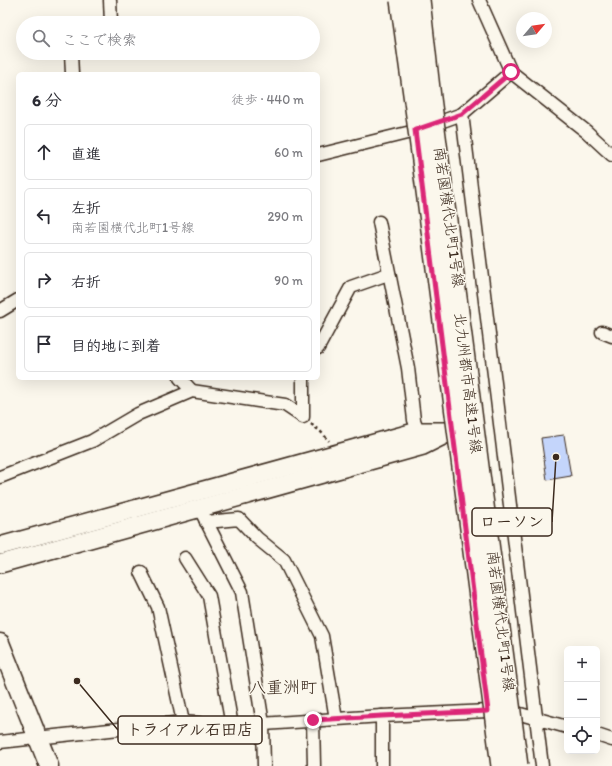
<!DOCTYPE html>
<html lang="ja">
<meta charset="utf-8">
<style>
:root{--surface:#fff;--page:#f7f7f7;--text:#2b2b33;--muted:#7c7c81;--line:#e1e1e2}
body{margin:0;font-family:Itim,"Klee One",sans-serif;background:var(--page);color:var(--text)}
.controls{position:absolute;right:12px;bottom:12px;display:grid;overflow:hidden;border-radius:6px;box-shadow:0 4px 16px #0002}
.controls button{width:36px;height:36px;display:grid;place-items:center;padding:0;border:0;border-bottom:1px solid var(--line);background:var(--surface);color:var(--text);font:20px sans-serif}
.compass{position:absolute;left:516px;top:12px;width:36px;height:36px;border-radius:50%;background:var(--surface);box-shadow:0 4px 16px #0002;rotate:61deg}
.stop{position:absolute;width:12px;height:12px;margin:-9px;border:3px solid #db2777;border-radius:50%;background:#fff}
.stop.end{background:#db2777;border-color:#fff;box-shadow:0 1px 4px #0008}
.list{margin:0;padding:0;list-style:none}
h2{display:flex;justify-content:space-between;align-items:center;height:52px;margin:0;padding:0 16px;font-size:17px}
h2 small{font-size:13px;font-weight:400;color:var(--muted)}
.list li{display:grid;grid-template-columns:26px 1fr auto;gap:12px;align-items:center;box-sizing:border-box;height:56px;margin:0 8px 8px;padding:0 8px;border:1px solid var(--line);border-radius:6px}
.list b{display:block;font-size:15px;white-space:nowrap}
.list p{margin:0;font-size:13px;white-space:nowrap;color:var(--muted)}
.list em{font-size:13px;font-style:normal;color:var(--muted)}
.icon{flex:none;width:22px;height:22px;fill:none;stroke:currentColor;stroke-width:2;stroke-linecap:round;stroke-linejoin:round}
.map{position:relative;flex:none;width:612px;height:766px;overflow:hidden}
.search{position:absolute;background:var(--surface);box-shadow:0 4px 16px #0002;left:16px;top:16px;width:304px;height:44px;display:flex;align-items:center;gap:10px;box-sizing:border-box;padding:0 14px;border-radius:22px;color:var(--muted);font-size:15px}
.panel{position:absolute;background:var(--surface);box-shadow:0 4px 16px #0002;left:16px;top:72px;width:304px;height:308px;border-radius:6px}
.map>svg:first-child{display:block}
.building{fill:#c4d5fb;stroke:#3b2a1e}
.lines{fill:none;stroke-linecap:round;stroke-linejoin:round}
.street-casing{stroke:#3b2a1e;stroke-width:15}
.secondary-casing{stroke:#3b2a1e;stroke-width:20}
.primary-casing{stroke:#3b2a1e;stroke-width:21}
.path{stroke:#3b2a1e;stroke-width:2.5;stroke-dasharray:3 3;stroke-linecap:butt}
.street{stroke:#fbf7ec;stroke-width:12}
.secondary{stroke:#fbf7ec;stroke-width:17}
.primary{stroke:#fbf7ec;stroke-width:18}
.highway-bridge-casing{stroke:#3b2a1e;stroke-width:24;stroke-linecap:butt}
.highway-bridge{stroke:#fbf7ec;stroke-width:21}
.route{stroke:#db2777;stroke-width:5}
.labels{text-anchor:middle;stroke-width:3;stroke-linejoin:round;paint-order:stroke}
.street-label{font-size:15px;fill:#3b2a1e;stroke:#fbf7ec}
.quarter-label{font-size:17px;fill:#3b2a1e;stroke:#fbf7ec}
.leader{fill:none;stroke:#3b2a1e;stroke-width:1.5}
.callout-dot{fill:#3b2a1e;stroke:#fbf7ec;stroke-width:1.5}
.callout{fill:#fbf7ec;stroke:#3b2a1e;stroke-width:1.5}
.callout-label{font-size:16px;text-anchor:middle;font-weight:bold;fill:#3b2a1e}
</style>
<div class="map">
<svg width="612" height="766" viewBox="0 0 612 766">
<rect width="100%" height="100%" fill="#fbf7ec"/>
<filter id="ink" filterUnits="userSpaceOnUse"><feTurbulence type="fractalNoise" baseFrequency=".025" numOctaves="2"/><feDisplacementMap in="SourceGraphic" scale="8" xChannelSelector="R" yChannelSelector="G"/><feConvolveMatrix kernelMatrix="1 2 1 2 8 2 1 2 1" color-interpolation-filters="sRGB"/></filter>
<g filter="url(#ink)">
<polygon class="building" points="564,435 571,476 547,480 541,438"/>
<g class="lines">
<defs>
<g id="street">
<polyline points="110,0 111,23"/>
<polyline points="479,0 511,72 587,132 612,155"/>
<polyline points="71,53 72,74"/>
<polyline points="462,114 542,766"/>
<polyline points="318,155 415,131 462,114 511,72"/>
<polyline points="379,222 408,368 414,420 418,431"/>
<polyline points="0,311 18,300"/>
<polyline points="602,332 612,336"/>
<polyline points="318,348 351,287 388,274"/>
<polyline points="180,378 192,391"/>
<polyline points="0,477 92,441 138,414 192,391 285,405 303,417 303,378"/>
<polyline points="200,509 242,592 263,724 264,766"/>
<polyline points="206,522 239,519 257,538 284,560 322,636 336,719"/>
<polyline points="185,558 209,596 232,726"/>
<polyline points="141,572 158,607 183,722"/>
<polyline points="313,720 314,766"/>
<polyline points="597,735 612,740"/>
<polyline points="0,742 183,722 232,726 382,716 488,711 513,712 567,727"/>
<polyline points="382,766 382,716"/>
</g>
<g id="secondary">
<polyline points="0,546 418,431 453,431 470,427"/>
<polyline points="0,564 423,446 449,433"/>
</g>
<polyline id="primary" points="0,643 49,766"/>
</defs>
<use href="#street" class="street-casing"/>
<use href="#secondary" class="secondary-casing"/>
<use href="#primary" class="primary-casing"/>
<polyline class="path" points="311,424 321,432 329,441"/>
<use href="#street" class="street"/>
<use href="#secondary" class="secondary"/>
<use href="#primary" class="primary"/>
<defs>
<g id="highway-bridge">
<polyline points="401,0 419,130 502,766"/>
<polyline points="419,0 430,98 517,766"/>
</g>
</defs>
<use href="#highway-bridge" class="highway-bridge-casing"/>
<use href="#highway-bridge" class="highway-bridge"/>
</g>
</g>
<g class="lines" filter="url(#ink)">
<polyline class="route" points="313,720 382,716 488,711 415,130 462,114 511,72"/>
</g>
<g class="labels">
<g class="street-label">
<text transform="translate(449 217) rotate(82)" y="5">南若園横代北町1号線</text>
<text transform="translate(468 383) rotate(83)" y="5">北九州都市高速1号線</text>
<text transform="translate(501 621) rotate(83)" y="5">南若園横代北町1号線</text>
</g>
<g class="quarter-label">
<text x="283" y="693">八重洲町</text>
</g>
</g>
<path class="leader" d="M556 457L552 522M77 681L118 730"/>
<g class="callout-dot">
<circle cx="556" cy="457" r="4"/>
<circle cx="77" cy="681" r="4"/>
</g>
<g class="callout">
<rect x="472" y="508" width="80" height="28" rx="4"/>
<rect x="118" y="716" width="144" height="28" rx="4"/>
</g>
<g class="callout-label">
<text x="512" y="527">ローソン</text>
<text x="190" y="735">トライアル石田店</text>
</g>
</svg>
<div class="controls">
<button>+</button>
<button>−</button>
<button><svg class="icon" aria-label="locate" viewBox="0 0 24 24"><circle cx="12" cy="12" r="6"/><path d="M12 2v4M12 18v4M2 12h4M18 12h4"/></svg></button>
</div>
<svg class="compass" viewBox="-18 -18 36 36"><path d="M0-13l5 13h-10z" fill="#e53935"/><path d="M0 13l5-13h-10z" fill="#7c7c81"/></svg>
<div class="stop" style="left:511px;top:72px"></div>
<div class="stop end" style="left:313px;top:720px"></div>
<div class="search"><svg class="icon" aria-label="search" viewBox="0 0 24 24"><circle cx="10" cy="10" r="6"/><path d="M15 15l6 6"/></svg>ここで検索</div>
<section class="panel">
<h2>6 分<small>徒歩 · 440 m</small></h2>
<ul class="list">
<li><svg class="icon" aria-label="ahead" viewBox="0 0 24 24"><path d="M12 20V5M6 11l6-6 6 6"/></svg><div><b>直進</b></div><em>60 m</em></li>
<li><svg class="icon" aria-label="left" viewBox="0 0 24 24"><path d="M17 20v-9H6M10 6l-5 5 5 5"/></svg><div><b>左折</b><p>南若園横代北町1号線</p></div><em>290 m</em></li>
<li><svg class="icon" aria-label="right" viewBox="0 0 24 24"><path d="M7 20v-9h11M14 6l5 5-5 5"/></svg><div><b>右折</b></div><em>90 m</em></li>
<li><svg class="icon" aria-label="arrive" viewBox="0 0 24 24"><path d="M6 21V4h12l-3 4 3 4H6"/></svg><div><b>目的地に到着</b></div></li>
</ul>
</section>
</div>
